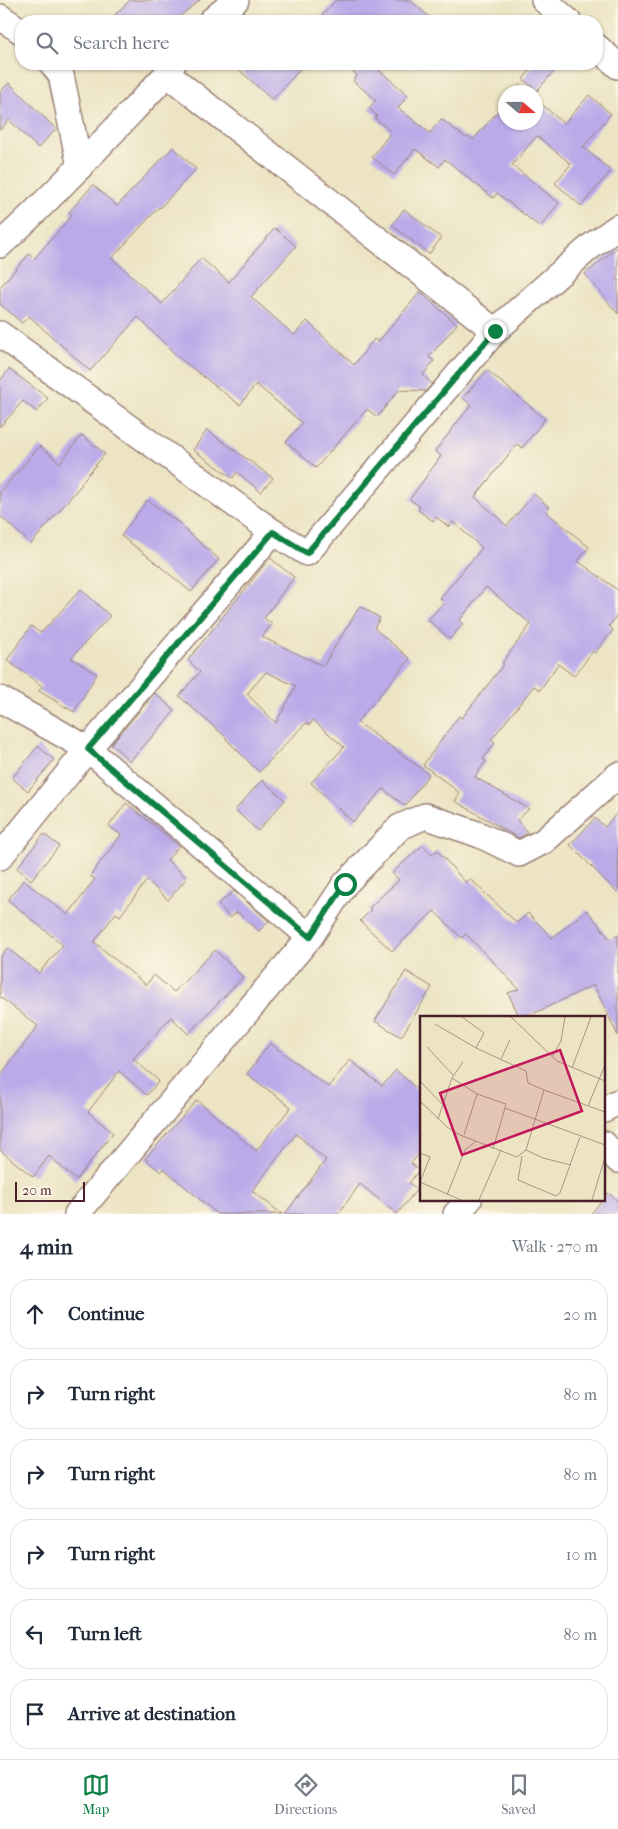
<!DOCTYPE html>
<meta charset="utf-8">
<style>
:root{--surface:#fff;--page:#f6f6f7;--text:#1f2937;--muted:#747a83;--line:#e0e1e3;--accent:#0b8043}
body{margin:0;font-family:"IM FELL French Canon",serif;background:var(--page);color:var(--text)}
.compass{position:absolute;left:498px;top:85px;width:45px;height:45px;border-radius:50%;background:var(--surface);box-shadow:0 1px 4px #0004;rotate:110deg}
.scale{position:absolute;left:15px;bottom:12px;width:70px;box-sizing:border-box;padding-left:5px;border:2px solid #4a1f2b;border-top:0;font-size:14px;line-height:18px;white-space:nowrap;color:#4a1f2b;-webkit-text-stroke:4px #fcf5e5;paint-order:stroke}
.stop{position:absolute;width:15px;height:15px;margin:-11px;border:4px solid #0b8043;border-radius:50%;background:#fff}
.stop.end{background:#0b8043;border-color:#fff;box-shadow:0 1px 5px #0008}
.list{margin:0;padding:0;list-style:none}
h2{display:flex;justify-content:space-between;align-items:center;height:65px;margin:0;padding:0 20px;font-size:21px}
h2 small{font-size:16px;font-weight:400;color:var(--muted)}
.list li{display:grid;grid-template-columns:32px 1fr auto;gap:15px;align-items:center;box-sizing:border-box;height:70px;margin:0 10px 10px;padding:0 10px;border:1px solid var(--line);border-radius:20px}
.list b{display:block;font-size:19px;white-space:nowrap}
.list em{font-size:16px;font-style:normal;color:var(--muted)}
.icon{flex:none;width:28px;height:28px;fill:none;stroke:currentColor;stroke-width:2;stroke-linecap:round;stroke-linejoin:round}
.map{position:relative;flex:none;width:618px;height:1214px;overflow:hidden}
.search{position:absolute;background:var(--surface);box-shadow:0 1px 4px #0004;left:15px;right:15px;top:15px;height:55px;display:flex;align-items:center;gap:12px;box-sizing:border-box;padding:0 18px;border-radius:20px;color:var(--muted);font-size:19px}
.sheet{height:545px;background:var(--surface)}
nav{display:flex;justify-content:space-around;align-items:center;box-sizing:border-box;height:70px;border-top:1px solid var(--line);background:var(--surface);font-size:14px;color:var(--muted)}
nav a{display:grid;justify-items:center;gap:2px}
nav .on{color:var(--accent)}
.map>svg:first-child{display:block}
.building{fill:#baaae9;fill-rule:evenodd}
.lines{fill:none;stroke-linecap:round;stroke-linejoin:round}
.street-casing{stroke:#9b8277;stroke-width:28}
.street{stroke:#fff;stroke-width:25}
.route{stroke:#0b8043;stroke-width:6}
.inset-road{fill:none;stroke:#ab9586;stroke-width:1}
.view{fill:#c2185b;fill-opacity:0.15;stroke:#c2185b;stroke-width:2.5}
.inset-edge{fill:none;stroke:#4a1f2b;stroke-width:2.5}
</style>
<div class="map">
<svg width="618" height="1214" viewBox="0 0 618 1214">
<rect width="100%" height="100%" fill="#fcf5e5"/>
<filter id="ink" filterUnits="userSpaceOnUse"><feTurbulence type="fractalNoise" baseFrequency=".02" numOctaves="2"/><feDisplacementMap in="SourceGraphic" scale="10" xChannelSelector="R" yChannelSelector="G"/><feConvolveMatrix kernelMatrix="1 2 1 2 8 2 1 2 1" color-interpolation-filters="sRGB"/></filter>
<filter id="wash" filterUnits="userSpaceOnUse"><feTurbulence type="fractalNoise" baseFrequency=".0096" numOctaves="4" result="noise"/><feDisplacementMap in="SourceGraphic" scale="20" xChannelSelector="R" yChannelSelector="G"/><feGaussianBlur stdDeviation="1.12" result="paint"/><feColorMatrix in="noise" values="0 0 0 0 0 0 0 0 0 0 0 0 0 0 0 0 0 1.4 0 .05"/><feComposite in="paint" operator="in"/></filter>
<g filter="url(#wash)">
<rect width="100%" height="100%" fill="#ece4c3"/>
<g id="blocks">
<g class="building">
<polygon points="130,0 200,0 174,21 109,21"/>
<polygon points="336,0 410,0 434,21 317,21"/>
<polygon points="233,64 305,64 272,100"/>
<polygon points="344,64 372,64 408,95 398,108 430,133 441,119 466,138 468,136 473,140 506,102 506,122 536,122 536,99 564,124 589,95 611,114 583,147 611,171 581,206 555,183 571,164 537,136 512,165 559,203 540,227 497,193 493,198 445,159 439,167 415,149 394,175 372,157 391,132 375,118 377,116 369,108 376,100 353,81 357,75"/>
<polygon points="535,64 560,64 537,91 523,79"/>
<polygon points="9,83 56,129 38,148 9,120 0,130 0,92"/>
<polygon points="520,85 528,92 513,92"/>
<polygon points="173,147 196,169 160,208 159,207 112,258 162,304 201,258 229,282 275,228 296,246 251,297 294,335 307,321 354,365 374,339 378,342 420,292 457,324 429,357 434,361 423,375 432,384 426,391 399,390 377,417 367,409 316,468 286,442 302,423 256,384 240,405 178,357 138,317 90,371 29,316 22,323 0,304 0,287 29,254 34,259 72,215 69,212 93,185 117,206"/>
<polygon points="404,209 441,238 429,254 392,225"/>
<polygon points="618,247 618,314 585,274"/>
<polygon points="9,369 48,398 37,412 23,401 0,427 0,381"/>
<polygon points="487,370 545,419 522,448 517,444 475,497 507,526 534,494 549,507 546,512 589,547 578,561 618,590 618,614 609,626 613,630 595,653 593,651 574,676 558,664 540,690 534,686 491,740 495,743 483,759 486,761 475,777 529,809 517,820 528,833 519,838 455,801 460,793 423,765 459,716 462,718 504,664 502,663 531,624 486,587 459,621 463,624 450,639 428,620 444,602 440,598 482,548 453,522 449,527 436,517 433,521 418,510 420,507 410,499 441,456 435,451 471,405 463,398"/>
<polygon points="207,430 273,478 261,492 237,472 233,478 193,450"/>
<polygon points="82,435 105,454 81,483 82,484 31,544 0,516 0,492 40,446 60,463"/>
<polygon points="147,500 182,525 181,526 219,559 191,592 149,557 121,536"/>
<path d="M 270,558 L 294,577 L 264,618 L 272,624 L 262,637 L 323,666 L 360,606 L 380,618 L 374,628 L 410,659 L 357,722 L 429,774 L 405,806 L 383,789 L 353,822 L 311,783 L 344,747 L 313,720 L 310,725 L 306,723 L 259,772 L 226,739 L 227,738 L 179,696 L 200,672 L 188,660 ZM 266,672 L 296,686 L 276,723 L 247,694 Z"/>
<polygon points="81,589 110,616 71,658 97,674 74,712 39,691 42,686 7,660 31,626 41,633"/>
<polygon points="155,693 175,711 130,761 111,744"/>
<polygon points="38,746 54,760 28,791 12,778"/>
<polygon points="262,780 285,800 258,831 235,810"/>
<polygon points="126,803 179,846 167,860 187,878 168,900 147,880 120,916 116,913 94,942 146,985 154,975 174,992 215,950 243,977 188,1034 171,1017 133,1059 159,1081 147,1095 119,1071 88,1112 113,1133 76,1180 49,1156 33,1177 0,1150 0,1076 38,1026 0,997 0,958 7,948 39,973 63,945 8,900 23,880 68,915 95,879 90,876 121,835 109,826"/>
<polygon points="618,812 618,893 570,845 595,818 605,827"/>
<polygon points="44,834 59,846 31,880 17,868"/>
<polygon points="423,845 432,855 437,850 466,883 470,879 517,923 528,913 552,938 587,910 610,939 618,935 618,1036 594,985 524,1018 520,1018 508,993 519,989 466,934 462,938 434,911 392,951 360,921 371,910 369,908 399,880 392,873"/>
<polygon points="234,891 269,921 259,931 237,912 230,918 218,904"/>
<polygon points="406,971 432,987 401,1037 375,1021"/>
<polygon points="270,1043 328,1087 350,1060 382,1086 396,1070 422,1094 422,1151 411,1163 419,1170 409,1183 417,1189 397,1214 360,1184 338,1214 285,1214 326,1160 296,1134 252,1191 282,1214 217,1214 163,1168 161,1172 145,1159 197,1100 256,1151 291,1107 247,1074"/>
<polygon points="608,1193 618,1201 618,1214 591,1214 602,1200 604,1200 604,1197"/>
</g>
</g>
</g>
<g filter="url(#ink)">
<use href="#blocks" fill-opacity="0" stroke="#9b8277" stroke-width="1"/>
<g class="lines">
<defs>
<g id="street">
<polyline points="544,0 568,21"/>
<polyline points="0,17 21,31"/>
<polyline points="211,21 236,0"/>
<polyline points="597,47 618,66"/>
<polyline points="52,64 61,75 80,167"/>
<polyline points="167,74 495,331"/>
<path d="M 0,245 C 59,191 112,132 167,74 L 173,64"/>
<polyline points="0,334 273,532"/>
<polyline points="0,699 88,749 310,937 77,1214"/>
<polyline points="0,857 88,749 273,532 307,553 495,331 590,247 618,227"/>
<polyline points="310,937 345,884 400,827 425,816 480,835 519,854 544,841 618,775"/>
<polyline points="604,1109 618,1102"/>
<polyline points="604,1144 618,1160"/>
<polyline points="456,1214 469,1200"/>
</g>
</defs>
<use href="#street" class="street-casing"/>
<use href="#street" class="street"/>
</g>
</g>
<g class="lines" filter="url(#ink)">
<polyline class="route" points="345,884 310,937 88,749 273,532 307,553 495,331"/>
</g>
<g transform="translate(420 1016)">
<rect width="185" height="185" fill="#ece4c3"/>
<path class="inset-road" d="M 42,1 L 64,17 L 56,32 L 106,55 L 108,67 L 124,74M 91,1 L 137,45 L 185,65M 15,8 L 56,32M 7,31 L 34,60M 132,41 L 141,25 L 145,1M 81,43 L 90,24M 152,52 L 171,1M 32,62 L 57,78 L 86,88 L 85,92 L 185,129M 0,65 L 22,88M 0,85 L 27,111 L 40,119 L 97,141 L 106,134 L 124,74 L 185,96M 168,90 L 185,49M 18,103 L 32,62 L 43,46M 44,119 L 57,78M 73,133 L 85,92M 106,134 L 123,142 L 151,149M 0,137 L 10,141 L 0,166M 102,140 L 98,164 L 136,180 L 140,177 L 160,121M 0,166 L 41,184M 27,179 L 45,134 L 56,125M 59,184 L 81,134M 172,184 L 185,141"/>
<path class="view" d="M 140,34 L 162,95 L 42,139 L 20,77 Z"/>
<rect width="185" height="185" class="inset-edge"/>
</g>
</svg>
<svg class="compass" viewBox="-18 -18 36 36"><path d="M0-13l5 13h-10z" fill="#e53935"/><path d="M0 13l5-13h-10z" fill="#747a83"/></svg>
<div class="scale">20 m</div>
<div class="stop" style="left:345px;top:884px"></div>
<div class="stop end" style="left:495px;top:331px"></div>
<div class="search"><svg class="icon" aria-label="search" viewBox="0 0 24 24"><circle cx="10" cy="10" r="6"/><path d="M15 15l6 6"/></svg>Search here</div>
</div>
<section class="sheet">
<h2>4 min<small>Walk · 270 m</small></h2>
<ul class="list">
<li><svg class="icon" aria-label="ahead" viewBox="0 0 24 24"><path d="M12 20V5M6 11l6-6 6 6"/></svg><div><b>Continue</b></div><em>20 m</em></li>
<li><svg class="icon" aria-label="right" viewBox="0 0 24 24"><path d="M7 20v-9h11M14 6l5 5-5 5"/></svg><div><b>Turn right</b></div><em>80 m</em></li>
<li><svg class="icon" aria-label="right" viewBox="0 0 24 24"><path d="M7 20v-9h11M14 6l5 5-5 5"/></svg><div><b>Turn right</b></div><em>80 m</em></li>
<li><svg class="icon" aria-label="right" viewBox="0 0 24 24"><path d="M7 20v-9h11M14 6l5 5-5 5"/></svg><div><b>Turn right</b></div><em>10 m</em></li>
<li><svg class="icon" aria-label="left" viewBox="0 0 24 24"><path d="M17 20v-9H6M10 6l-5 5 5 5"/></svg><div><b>Turn left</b></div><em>80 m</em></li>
<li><svg class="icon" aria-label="arrive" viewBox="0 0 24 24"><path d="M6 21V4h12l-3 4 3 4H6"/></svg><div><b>Arrive at destination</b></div></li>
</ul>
</section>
<nav>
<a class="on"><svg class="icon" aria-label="map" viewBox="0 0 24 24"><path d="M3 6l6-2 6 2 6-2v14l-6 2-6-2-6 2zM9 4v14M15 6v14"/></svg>Map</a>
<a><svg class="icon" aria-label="directions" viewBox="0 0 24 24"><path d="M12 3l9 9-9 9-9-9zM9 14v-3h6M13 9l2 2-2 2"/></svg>Directions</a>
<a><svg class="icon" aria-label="saved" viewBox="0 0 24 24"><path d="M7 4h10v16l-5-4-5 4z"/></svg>Saved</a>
</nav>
